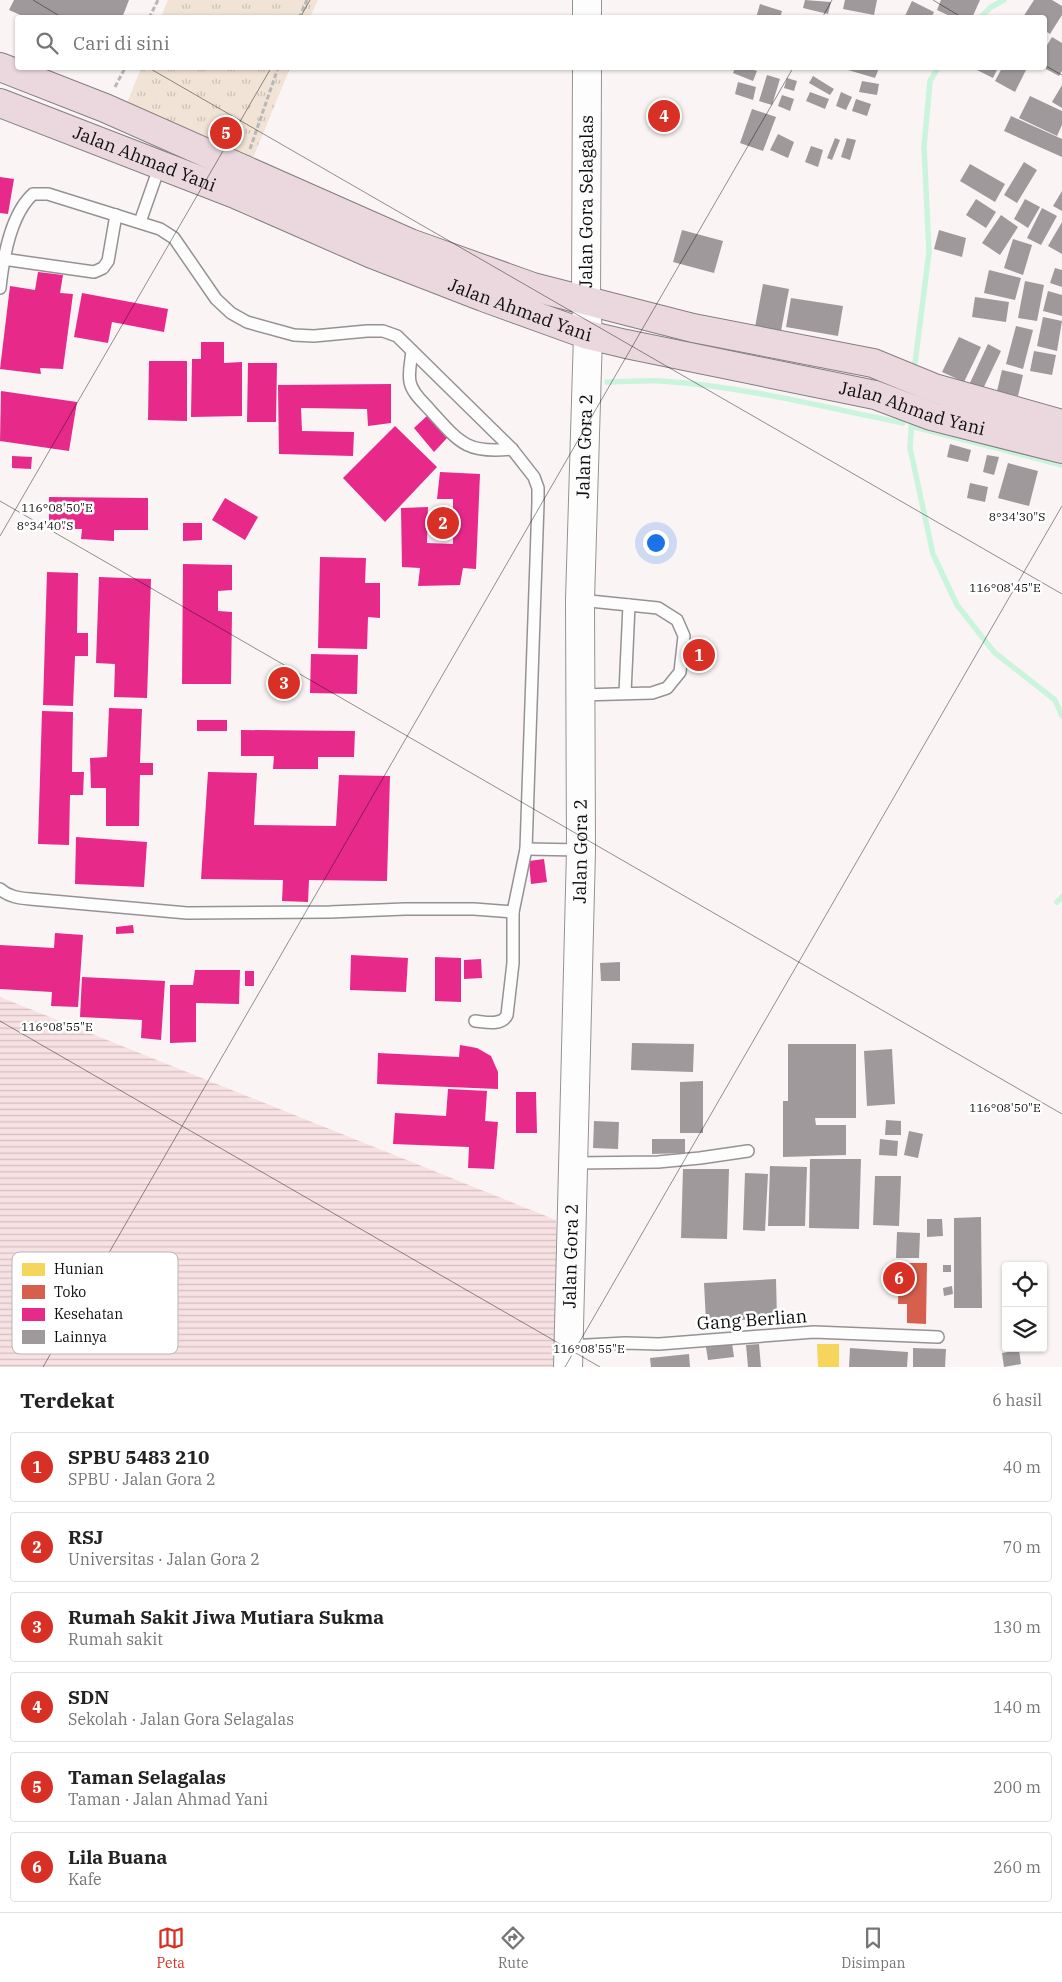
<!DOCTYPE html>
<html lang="id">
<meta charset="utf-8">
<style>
:root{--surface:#fff;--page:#f2f2f2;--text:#222;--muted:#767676;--line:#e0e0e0;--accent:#d93025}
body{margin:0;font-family:"IBM Plex Serif",serif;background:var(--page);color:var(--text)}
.controls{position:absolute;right:15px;bottom:15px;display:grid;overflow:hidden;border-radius:5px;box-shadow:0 1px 4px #0004}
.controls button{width:45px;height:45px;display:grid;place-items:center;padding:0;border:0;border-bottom:1px solid var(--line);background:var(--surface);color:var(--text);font:25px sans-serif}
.you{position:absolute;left:655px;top:542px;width:18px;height:18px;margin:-12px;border:4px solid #fff;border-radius:50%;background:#1a73e8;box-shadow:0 0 0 8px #1a73e833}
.badge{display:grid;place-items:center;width:32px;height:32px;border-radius:50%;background:var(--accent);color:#fff;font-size:16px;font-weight:700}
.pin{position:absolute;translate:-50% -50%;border:2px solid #fff;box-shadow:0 1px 5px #0006}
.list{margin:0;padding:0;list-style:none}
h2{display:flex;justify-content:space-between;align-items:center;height:65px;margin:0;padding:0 20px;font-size:21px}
h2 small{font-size:16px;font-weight:400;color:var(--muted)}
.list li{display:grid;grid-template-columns:32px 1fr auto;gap:15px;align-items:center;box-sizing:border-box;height:70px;margin:0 10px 10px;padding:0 10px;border:1px solid var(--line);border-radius:5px}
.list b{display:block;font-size:19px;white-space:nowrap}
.list p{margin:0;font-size:16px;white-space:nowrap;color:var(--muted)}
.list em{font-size:16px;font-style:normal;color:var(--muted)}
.icon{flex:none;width:28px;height:28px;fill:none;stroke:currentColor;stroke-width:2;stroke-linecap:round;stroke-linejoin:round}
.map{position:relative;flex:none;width:1062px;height:1367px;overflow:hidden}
.search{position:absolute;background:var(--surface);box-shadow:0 1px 4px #0004;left:15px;right:15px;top:15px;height:55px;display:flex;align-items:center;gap:12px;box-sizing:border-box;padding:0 18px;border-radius:5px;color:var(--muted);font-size:19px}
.sheet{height:545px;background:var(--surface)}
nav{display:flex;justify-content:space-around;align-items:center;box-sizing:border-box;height:70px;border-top:1px solid var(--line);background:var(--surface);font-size:14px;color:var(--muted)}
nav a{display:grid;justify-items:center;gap:2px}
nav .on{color:var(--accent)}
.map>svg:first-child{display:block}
.farmland{fill:url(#farmland-rules)}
.grass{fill:url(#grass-tufts)}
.homes{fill:#f6d55c}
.shops{fill:#d6604d}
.health{fill:#e7298a}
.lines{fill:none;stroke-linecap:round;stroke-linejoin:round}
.stream{stroke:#cbf4dd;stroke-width:5.5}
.building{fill:#9f999b}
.service-casing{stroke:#959293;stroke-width:14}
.tertiary-casing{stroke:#959293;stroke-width:30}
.trunk-casing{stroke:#837f80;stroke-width:30}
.path{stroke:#b9b8b8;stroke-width:3;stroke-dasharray:5 2.5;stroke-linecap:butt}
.service{stroke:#fefdfe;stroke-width:11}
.tertiary{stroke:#fefdfe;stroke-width:28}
.trunk{stroke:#ead8de;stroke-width:28}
.ticks{fill:none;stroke:#0f0f0f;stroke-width:1;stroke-opacity:0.45}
.labels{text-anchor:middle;stroke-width:5;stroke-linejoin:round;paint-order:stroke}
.street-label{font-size:18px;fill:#0f0f0f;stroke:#fff}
.key{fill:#fff;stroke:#b7b7b7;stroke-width:1}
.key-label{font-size:14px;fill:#0f0f0f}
.ticks-label{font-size:12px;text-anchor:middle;fill:#0f0f0f;stroke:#fff;stroke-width:5;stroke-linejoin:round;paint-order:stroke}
</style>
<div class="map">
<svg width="1062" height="1367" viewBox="0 0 1062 1367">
<defs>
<pattern id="farmland-rules" width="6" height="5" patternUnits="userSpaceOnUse" patternTransform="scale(1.25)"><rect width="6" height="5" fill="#f7e1e2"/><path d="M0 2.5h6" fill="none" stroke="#d3c0c1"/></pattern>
<pattern id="grass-tufts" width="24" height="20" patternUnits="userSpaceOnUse" patternTransform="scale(1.25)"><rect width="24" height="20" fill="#f1e3d5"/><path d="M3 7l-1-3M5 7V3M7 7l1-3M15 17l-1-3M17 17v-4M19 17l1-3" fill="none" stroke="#cdc2b6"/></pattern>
</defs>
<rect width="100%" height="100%" fill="#fbf4f5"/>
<polygon class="farmland" points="0,997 556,1220 557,1367 0,1367"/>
<g class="grass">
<polygon points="168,0 318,0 310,17 161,17"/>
<polygon points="141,68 290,68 253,158 125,108"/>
</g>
<polygon class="homes" points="817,1344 839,1344 839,1367 818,1367"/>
<polygon class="shops" points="907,1263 927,1263 926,1324 907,1323 907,1304 898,1304 899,1267 907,1267"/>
<g class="health">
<polygon points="0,177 14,179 8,214 0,213"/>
<polygon points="38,272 63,275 60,293 73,294 63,369 40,368 41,374 0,369 10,286 35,290"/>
<polygon points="82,293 168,309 164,332 112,322 108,343 74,337"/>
<polygon points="201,342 224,342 224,363 242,362 242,416 191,417 192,359 201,359"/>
<polygon points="149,361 187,361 187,421 148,420"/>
<polygon points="248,363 277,363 276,422 247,422"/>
<polygon points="391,384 391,423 368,426 367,409 301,408 302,431 354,432 353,456 279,454 278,385"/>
<polygon points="1,391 77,402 69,451 0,441"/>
<polygon points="428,415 448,437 434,452 414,428"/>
<polygon points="395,426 437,467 385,522 343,478"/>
<polygon points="12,456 32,457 31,469 12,468"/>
<polygon points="440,472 480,474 476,569 463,568 460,585 418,586 420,568 402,567 401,508 428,507 427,543 453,544 453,499 437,499"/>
<polygon points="49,497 148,498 148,530 114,530 114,541 81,539 82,529 49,529"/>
<polygon points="225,498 258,517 245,540 212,520"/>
<polygon points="183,523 202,523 202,540 183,541"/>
<polygon points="320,557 366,558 365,583 380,583 380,618 368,617 367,649 318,648"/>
<polygon points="183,564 232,565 232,590 218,591 218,611 232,612 231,684 182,684"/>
<polygon points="47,572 78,573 77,633 88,633 88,656 75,656 73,706 43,705"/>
<polygon points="99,577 151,579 147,698 114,697 115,664 96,663"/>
<polygon points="311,654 358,655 357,694 310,693"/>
<polygon points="109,708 142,709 140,763 153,763 153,775 140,775 139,826 106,826 106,788 91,788 90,758 107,757"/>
<polygon points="42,711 73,712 72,772 84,772 83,795 70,795 69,845 38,844"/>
<rect x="197" y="720" width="30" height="11"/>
<polygon points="241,730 355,731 354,757 318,757 318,769 273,769 274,756 241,756"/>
<polygon points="208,772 257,773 254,825 336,826 339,775 390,776 387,881 309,880 308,902 282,901 283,880 201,879"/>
<polygon points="76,837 147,842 144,887 75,884"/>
<polygon points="544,859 547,882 531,884 529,861"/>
<polygon points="133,925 134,933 116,934 116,927"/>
<polygon points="55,933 83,935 78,1007 51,1006 52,992 0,989 0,945 54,948"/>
<polygon points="351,955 408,958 406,992 350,990"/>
<polygon points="435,957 461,958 461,1002 435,1001"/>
<polygon points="481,959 482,978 464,979 464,960"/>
<polygon points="195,970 240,970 239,1004 196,1003 196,1042 170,1043 170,985 193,985"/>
<rect x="245" y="971" width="9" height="15"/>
<polygon points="82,977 165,981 161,1040 141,1038 142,1020 80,1017"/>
<polygon points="460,1045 477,1048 491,1056 498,1072 498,1089 377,1084 378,1053 459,1057"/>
<polygon points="448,1089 487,1091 485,1121 498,1122 494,1169 468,1168 469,1147 393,1144 395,1113 446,1116"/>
<polygon points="516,1092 536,1092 537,1133 516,1133"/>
</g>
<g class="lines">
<g class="stream">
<polyline points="980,18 991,7 1004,0"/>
<polyline points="914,371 929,252 924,147 930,81 938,68"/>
<path d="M 607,382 C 625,382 643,380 661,381 C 742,386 823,407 903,423"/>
<polyline points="912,418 910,448 933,554 957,605 994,652 1055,700 1062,716"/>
<polyline points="911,426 1062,465"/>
<polyline points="1057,902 1062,897"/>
</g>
</g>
<g class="building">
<polygon points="14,0 129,0 122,18 27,18 9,10"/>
<polygon points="805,0 831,2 828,14 803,8"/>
<polygon points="845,0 877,0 874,15 843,9"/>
<polygon points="941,0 980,0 972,18 954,18 937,10"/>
<polygon points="1034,0 1052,0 1062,6 1062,15 1050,34 1044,30 1044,18 1023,17"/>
<polygon points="912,1 934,12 931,18 904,18"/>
<polygon points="760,4 782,11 780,18 756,18"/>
<polygon points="1052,37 1062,43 1062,71 1059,76 1044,68 1044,50"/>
<polygon points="735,68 748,68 757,71 753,81 733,73"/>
<polygon points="848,68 879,68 875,78 848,70"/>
<polygon points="973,68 998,68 993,78"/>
<polygon points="1002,68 1021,68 1026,70 1015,92 995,81"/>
<polygon points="767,75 780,79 772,105 759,101"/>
<polygon points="813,76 834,89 830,95 809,83"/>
<polygon points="787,78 797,81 794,91 784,88"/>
<polygon points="862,81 879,84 877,95 859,92"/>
<polygon points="738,82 756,87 753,100 735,94"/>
<polygon points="1062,85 1062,108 1052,102"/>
<polygon points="810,92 829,99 825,109 806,101"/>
<polygon points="841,92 852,97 846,110 836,106"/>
<polygon points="782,95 794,99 790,111 778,106"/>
<polygon points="1030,96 1062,111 1062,125 1057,136 1019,118"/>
<polygon points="856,99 871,104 867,116 852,111"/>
<polygon points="752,109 776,117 763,151 740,143"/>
<polygon points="1011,116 1062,139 1062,157 1004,131"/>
<polygon points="778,134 794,142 788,158 770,150"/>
<polygon points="835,138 840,140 832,160 827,158"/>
<polygon points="847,138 856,140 850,160 841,157"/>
<polygon points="811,146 823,150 818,167 805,162"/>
<polygon points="1024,162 1037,170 1017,203 1004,195"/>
<polygon points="970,164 1005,184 995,202 960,181"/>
<polygon points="1062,191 1062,211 1053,206"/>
<polygon points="976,199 996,212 986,228 966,215"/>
<polygon points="1025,199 1040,207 1028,228 1014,219"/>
<polygon points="1042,208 1057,216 1041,245 1027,238"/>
<polygon points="1001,215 1018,227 1000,255 982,243"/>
<polygon points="1062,222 1062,254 1048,246"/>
<polygon points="682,230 723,241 714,273 673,262"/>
<polygon points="939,230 966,238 962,257 934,249"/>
<polygon points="1013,239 1032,245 1023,275 1004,268"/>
<polygon points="1055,268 1062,270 1062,287 1050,283"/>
<polygon points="989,270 1021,278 1015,300 984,293"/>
<polygon points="1025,281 1044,285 1037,321 1018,318"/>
<polygon points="763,284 789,289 781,331 755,327"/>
<polygon points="1048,291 1062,295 1062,316 1043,311"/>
<polygon points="975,297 1009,302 1006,322 972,317"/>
<polygon points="791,298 843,306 838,336 786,327"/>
<polygon points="1043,317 1062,321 1057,351 1037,346"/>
<polygon points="1016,326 1033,330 1023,369 1006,364"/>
<polygon points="959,337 981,347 964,382 942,372"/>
<polygon points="988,344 1001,351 982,391 969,385"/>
<polygon points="1034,351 1056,355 1052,375 1030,371"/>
<polygon points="1002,370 1023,375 1018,396 997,391"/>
<polygon points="950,444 971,450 968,462 947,457"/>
<polygon points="987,455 999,457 994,475 983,472"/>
<polygon points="1008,463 1038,471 1029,506 998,498"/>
<polygon points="970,483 988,487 985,502 967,498"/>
<polygon points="620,962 620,981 601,981 600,963"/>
<polygon points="632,1043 694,1044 693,1072 631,1070"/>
<polygon points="788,1044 856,1044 856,1118 815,1118 816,1125 846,1125 846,1155 783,1157 783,1101 788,1101"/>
<polygon points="892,1049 895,1104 867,1106 864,1051"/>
<polygon points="703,1081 703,1133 680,1133 680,1082"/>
<polygon points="886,1120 901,1121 901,1135 885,1135"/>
<polygon points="594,1121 619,1122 618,1149 593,1148"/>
<polygon points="909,1131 923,1134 918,1158 904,1155"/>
<polygon points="652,1139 685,1139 685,1153 652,1154"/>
<polygon points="880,1139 898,1141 897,1156 879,1155"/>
<polygon points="810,1159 861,1159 859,1229 809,1228"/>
<polygon points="770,1166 807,1167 805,1226 768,1226"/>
<polygon points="683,1169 729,1169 727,1239 681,1238"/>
<polygon points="745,1173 768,1174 765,1231 743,1230"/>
<polygon points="875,1176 901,1176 899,1226 873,1225"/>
<polygon points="981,1217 982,1308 954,1308 954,1218"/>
<polygon points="927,1219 942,1219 943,1236 927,1237"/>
<polygon points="897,1232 920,1233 919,1258 896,1258"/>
<rect x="943" y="1265" width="8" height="7"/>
<polygon points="776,1279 777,1318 706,1322 704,1283"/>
<polygon points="952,1286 953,1294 944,1296 943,1288"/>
<polygon points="732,1343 734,1357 708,1360 706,1347"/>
<polygon points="759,1344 761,1367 748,1367 746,1345"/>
<polygon points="850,1348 908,1352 907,1367 849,1367"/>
<polygon points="913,1348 946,1349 945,1367 913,1367"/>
<polygon points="1019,1350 1021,1364 1004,1367 1002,1353"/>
<polygon points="689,1354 690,1367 651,1367 650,1358"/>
</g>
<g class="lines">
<defs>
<g id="service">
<polyline points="140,222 160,165"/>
<polyline points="3,259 94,272 103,268 108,261 116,215"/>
<path d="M 0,288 C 3,259 11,214 33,194 L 48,194 L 160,229 L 174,238 L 216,299 L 231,313 L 247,322 L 294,335 L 314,336 L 367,331 L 383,331 L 397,336 L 512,449 L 534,477 L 538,488 L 538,503 L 526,849 L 513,912 L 474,909 L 405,909 L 330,912 L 187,913 L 30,899 C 19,898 9,897 0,889"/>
<path d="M 412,351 C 411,362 408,372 410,382 C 412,393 423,402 430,410 C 459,442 466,454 512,449"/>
<polyline points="580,600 658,608 677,620 684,636 680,672 667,688 652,693 581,695"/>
<polyline points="625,693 629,605"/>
<polyline points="526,849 581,850"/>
<path d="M 475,1021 C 486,1022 502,1026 507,1015 L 513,963 L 513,912"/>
<polyline points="574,1163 658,1162 700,1158 748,1151"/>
<polyline points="569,1346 625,1343 659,1344 814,1332 938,1337"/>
</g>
<g id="tertiary">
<polyline points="587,18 587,0"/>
<path id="s1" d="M 568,1367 L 581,850 L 580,600 L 588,335 L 586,301 L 587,68"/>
</g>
<g id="trunk">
<polyline points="0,67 105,108 410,243 533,287 693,328 873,363 934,388 1062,424"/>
<path id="s2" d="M 0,103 L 235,194 L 372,254 L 483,297 L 588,335 L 626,344 L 875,395 L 931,416 L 1062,449"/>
</g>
</defs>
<use href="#service" class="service-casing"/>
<use href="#tertiary" class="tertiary-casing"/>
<use href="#trunk" class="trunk-casing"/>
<g class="path">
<polyline points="149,18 158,0"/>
<polyline points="299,18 307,0"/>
<polyline points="115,87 125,68"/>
<polyline points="250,149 278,68"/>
</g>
<use href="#service" class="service"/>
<use href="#tertiary" class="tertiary"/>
<use href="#trunk" class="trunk"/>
</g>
<path class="ticks" d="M 33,0 L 63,18M 933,0 L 963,18M 300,18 L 310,0M 822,18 L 832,0M 1044,65 L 1062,75M 149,68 L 1062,594M 0,501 L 1062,1114M 0,536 L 271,68M 0,1021 L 600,1367M 43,1367 L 793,68M 565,1367 L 1062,506"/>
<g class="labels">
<g class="street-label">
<text dy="6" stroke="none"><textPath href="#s2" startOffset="155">Jalan Ahmad Yani</textPath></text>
<text dy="6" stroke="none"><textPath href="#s1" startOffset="1166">Jalan Gora Selagalas</textPath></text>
<text dy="6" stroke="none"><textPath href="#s2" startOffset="560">Jalan Ahmad Yani</textPath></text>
<text dy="6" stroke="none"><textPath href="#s2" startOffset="965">Jalan Ahmad Yani</textPath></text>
<text dy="6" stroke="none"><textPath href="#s1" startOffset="921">Jalan Gora 2</textPath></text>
<text dy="6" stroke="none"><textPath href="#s1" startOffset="516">Jalan Gora 2</textPath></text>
<text dy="6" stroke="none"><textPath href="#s1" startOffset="111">Jalan Gora 2</textPath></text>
<text transform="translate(752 1320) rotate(-4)" y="6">Gang Berlian</text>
</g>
</g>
<rect x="12" y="1252" width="166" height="102" rx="8" class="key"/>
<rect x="22" y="1263" width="23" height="13" fill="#f6d55c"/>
<rect x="22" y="1285" width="23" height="14" fill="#d6604d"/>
<rect x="22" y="1308" width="23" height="13" fill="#e7298a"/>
<rect x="22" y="1330" width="23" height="14" fill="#9f999b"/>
<g class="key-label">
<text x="54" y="1274">Hunian</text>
<text x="54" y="1297">Toko</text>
<text x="54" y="1319">Kesehatan</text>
<text x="54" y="1342">Lainnya</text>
</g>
<g class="ticks-label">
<text x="57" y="512">116°08'50"E</text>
<text x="1017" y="521">8°34'30"S</text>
<text x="45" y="530">8°34'40"S</text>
<text x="1005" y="592">116°08'45"E</text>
<text x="57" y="1031">116°08'55"E</text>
<text x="1005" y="1112">116°08'50"E</text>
<text x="589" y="1353">116°08'55"E</text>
</g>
</svg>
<div class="controls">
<button><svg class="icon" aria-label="locate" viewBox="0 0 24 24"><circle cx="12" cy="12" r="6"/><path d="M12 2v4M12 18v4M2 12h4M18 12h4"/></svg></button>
<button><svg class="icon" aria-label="layers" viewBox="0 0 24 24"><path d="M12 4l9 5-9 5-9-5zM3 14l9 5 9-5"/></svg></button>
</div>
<div class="you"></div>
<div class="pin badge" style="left:699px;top:655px">1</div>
<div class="pin badge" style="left:443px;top:523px">2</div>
<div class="pin badge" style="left:284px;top:683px">3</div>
<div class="pin badge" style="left:664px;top:116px">4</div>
<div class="pin badge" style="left:226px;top:133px">5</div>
<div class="pin badge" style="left:899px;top:1278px">6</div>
<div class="search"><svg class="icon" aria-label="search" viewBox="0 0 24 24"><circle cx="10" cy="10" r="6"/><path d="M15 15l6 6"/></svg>Cari di sini</div>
</div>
<section class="sheet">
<h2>Terdekat<small>6 hasil</small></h2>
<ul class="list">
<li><span class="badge">1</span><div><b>SPBU 5483 210</b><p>SPBU · Jalan Gora 2</p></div><em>40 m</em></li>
<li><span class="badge">2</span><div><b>RSJ</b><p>Universitas · Jalan Gora 2</p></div><em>70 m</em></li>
<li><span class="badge">3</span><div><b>Rumah Sakit Jiwa Mutiara Sukma</b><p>Rumah sakit</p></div><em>130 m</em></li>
<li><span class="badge">4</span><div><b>SDN</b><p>Sekolah · Jalan Gora Selagalas</p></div><em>140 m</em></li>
<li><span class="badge">5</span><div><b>Taman Selagalas</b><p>Taman · Jalan Ahmad Yani</p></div><em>200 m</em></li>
<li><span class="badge">6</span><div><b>Lila Buana</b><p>Kafe</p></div><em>260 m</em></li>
</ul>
</section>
<nav>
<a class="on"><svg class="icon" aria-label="map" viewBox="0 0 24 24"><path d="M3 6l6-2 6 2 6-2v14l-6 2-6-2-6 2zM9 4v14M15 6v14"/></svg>Peta</a>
<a><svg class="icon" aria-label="directions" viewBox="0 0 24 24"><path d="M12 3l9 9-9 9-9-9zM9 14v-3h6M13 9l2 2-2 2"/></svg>Rute</a>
<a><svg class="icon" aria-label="saved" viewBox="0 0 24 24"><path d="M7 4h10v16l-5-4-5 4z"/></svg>Disimpan</a>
</nav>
